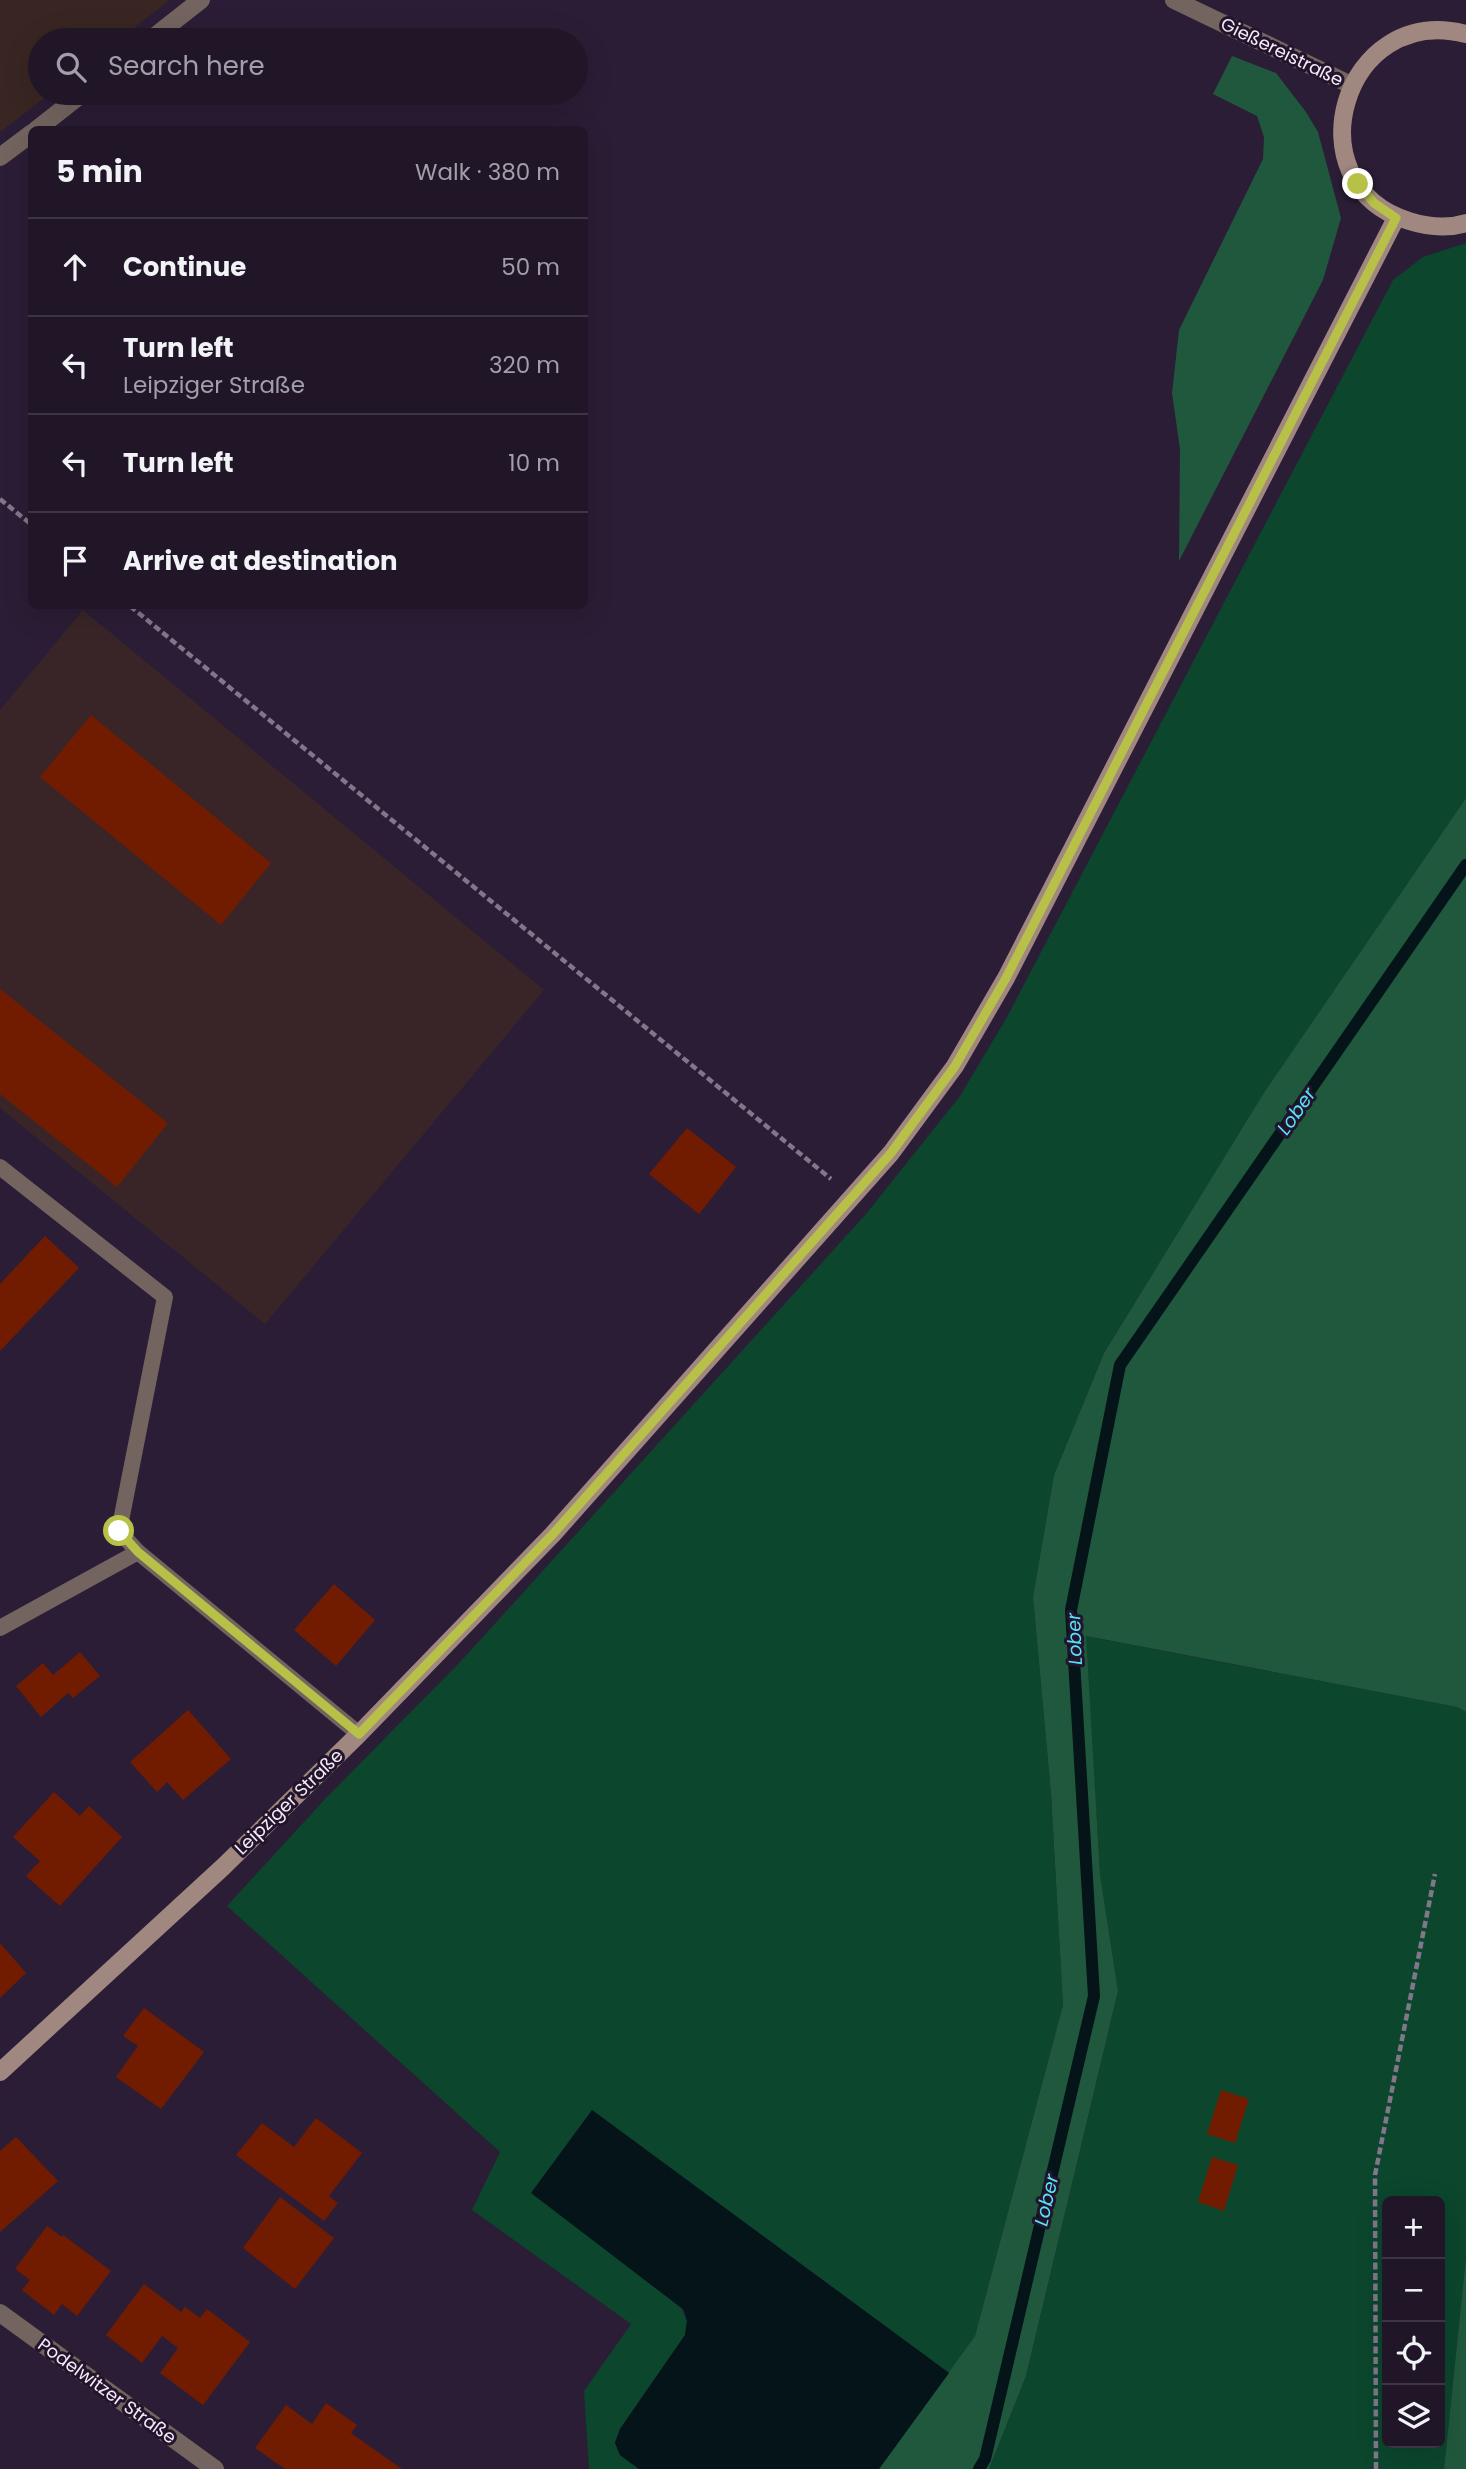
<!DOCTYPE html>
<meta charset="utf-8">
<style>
:root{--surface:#201628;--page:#281f30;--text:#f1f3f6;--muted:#a29fa8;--line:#3d3545}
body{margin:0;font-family:Poppins,sans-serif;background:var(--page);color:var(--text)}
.controls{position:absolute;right:21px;bottom:21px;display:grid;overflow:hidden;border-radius:10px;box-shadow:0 7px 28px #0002}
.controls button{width:63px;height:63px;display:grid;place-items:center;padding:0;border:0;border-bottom:2px solid var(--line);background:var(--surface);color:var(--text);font:35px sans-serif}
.stop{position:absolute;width:21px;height:21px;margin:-16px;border:5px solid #b8c147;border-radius:50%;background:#fff}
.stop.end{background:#b8c147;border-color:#fff;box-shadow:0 2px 7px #0008}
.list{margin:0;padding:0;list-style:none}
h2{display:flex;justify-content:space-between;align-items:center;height:91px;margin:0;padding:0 28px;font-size:30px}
h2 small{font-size:23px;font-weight:400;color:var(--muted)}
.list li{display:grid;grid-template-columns:46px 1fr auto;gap:21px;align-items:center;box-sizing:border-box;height:98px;padding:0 28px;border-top:2px solid var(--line)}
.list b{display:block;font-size:26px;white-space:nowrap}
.list p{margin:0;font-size:23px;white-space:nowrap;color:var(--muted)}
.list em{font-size:23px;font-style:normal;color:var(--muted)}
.icon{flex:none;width:38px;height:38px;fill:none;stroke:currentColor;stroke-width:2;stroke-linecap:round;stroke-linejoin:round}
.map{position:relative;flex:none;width:1466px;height:2469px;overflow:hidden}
.search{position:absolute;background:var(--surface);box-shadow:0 7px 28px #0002;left:28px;top:28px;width:560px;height:77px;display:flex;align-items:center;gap:18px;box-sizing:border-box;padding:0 24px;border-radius:38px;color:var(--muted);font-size:26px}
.panel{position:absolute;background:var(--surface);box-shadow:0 7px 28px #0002;left:28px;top:126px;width:560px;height:483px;border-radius:10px}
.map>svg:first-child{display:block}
.industrial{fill:#392622}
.education{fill:#392528}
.green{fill:#0b462d;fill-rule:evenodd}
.forest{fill:#20583d}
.water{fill:#041418}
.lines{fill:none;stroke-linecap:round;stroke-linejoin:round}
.stream{stroke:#041418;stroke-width:12}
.building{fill:#711c00}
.path{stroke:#82768b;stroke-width:4.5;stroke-dasharray:7 3.5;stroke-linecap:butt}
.lane{stroke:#73645f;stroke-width:16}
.street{stroke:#73645f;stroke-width:18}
.secondary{stroke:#a08880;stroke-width:18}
.route{stroke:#b8c147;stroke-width:9}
.labels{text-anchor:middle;stroke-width:6;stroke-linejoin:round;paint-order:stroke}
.street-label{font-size:18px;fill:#f3eafa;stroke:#22142a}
.water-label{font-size:19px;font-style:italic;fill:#56e2fc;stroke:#22142a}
</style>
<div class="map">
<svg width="1466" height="2469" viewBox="0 0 1466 2469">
<rect width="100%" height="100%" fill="#2b1d35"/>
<polygon class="industrial" points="0,0 170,0 118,40 40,40 40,93 51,93 0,132"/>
<polygon class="education" points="83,610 544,990 265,1324 0,1108 0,710"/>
<g class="green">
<polygon points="1466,243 1466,798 1265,1091 1104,1353 1054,1475 1033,1597 1051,1793 1063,2005 975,2336 949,2373 592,2110 687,2321 685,2335 620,2429 615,2442 620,2455 639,2469 589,2469 584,2391 631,2324 472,2210 500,2152 227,1906 326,1798 461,1661 866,1214 960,1096 1007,1017 1393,280 1423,257"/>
<path d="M 1085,1636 L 1457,1707 L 1466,1712 L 1466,2257 L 1444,2469 L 989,2469 L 1026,2376 L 1118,1991 L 1100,1874 ZM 1387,2201 L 1440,2201 L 1440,2443 L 1387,2443 Z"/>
</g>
<g class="forest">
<polygon points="1232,56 1276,73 1306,112 1318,132 1341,218 1323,280 1179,561 1180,449 1172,393 1179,330 1263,159 1264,137 1257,116 1213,94"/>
<polygon points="1466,798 1466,1712 1457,1707 1086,1636 1100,1874 1118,1991 1026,2376 989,2469 879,2469 975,2336 1063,2005 1051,1793 1033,1597 1054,1475 1104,1353 1265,1091"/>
<polygon points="1466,2257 1466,2469 1444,2469"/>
</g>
<polygon class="water" points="592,2110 949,2373 879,2469 639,2469 620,2455 615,2443 620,2429 685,2335 687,2321 684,2310 531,2193"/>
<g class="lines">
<polyline class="stream" points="979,2469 985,2459 1094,1996 1071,1610 1120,1365 1466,865"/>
</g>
<g class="building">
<polygon points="91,715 271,863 221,925 40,777"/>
<polygon points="0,989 168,1123 117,1187 0,1094"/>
<polygon points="687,1128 736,1167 699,1214 649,1174"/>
<polygon points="45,1236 79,1268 0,1351 0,1284"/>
<polygon points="334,1584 375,1620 336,1666 294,1630"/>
<polygon points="80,1652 100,1676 73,1698 68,1693 41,1717 16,1686 43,1663 53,1675"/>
<polygon points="188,1710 231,1759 183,1800 167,1782 157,1792 130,1762"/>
<polygon points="54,1792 80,1816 89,1806 122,1837 60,1906 26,1876 40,1861 13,1837"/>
<polygon points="0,1943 26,1973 0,1998"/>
<polygon points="144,2008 204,2052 161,2109 116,2077 138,2046 123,2036"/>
<polygon points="1221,2090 1249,2099 1235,2143 1207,2134"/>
<polygon points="316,2118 362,2153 329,2196 338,2203 324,2221 236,2155 262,2123 294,2147"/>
<polygon points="16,2137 58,2181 0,2232 0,2151"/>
<polygon points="1212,2157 1238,2165 1224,2211 1198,2202"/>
<polygon points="280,2197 334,2238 295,2289 243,2248"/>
<polygon points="47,2226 62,2237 63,2235 111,2271 77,2316 62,2304 54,2315 22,2290 30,2280 15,2269"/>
<polygon points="144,2284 181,2312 185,2307 200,2318 207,2309 250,2342 203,2405 160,2373 178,2348 162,2336 142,2363 106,2335"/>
<polygon points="326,2403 357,2425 351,2433 402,2469 285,2469 255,2448 286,2405 312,2424"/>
</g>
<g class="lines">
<g class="path">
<polyline points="0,499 32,525"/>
<polyline points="130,606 831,1179"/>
<polyline points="1376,2469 1375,2175 1435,1874"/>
</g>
<g class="lane">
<polyline points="0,1167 165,1297 119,1531 138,1552 359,1734"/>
<polyline points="0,1628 138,1552"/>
</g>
<g class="street">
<polyline points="1174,0 1351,85"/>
<polyline points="150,40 201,0"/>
<polyline points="36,130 83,93"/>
<polyline points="0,157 32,133"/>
<polyline points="0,2313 215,2469"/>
</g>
<g class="secondary">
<path d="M 1466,34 C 1343,2 1290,184 1409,221 C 1428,227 1447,229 1466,223"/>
<polyline points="0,2072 223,1867 359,1734 553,1534 891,1153 955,1066 1006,978 1396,218"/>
</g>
</g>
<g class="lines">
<polyline class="route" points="119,1531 138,1552 359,1734 553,1534 891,1153 955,1066 1006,978 1396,218 1374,203 1358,184"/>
</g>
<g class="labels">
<g class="street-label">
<text transform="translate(1282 52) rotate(26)" y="6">Gießereistraße</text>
<text transform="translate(289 1802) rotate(-44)" y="6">Leipziger Straße</text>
<text transform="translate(107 2391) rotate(36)" y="6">Podelwitzer Straße</text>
</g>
<g class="water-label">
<text transform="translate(1296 1111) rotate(-55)" y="7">Lober</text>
<text transform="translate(1074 1639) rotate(-92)" y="7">Lober</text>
<text transform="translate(1046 2200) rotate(-77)" y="7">Lober</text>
</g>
</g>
</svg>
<div class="controls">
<button>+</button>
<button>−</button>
<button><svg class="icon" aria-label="locate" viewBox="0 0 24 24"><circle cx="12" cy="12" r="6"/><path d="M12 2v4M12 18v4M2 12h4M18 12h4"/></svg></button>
<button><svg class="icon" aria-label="layers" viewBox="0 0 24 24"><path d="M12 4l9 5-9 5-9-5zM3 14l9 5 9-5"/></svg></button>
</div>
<div class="stop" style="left:119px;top:1531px"></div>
<div class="stop end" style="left:1358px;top:184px"></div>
<div class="search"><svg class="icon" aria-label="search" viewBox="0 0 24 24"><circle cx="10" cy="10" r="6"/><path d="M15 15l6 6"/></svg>Search here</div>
<section class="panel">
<h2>5 min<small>Walk · 380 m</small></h2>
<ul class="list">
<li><svg class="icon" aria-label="ahead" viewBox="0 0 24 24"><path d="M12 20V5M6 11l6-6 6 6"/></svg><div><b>Continue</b></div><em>50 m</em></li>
<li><svg class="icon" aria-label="left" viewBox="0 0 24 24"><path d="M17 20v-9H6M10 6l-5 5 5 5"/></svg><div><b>Turn left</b><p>Leipziger Straße</p></div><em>320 m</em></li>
<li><svg class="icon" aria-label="left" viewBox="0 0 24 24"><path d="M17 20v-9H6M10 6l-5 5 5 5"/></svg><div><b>Turn left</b></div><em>10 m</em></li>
<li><svg class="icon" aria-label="arrive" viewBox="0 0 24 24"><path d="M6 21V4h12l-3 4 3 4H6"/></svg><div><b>Arrive at destination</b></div></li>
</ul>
</section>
</div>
